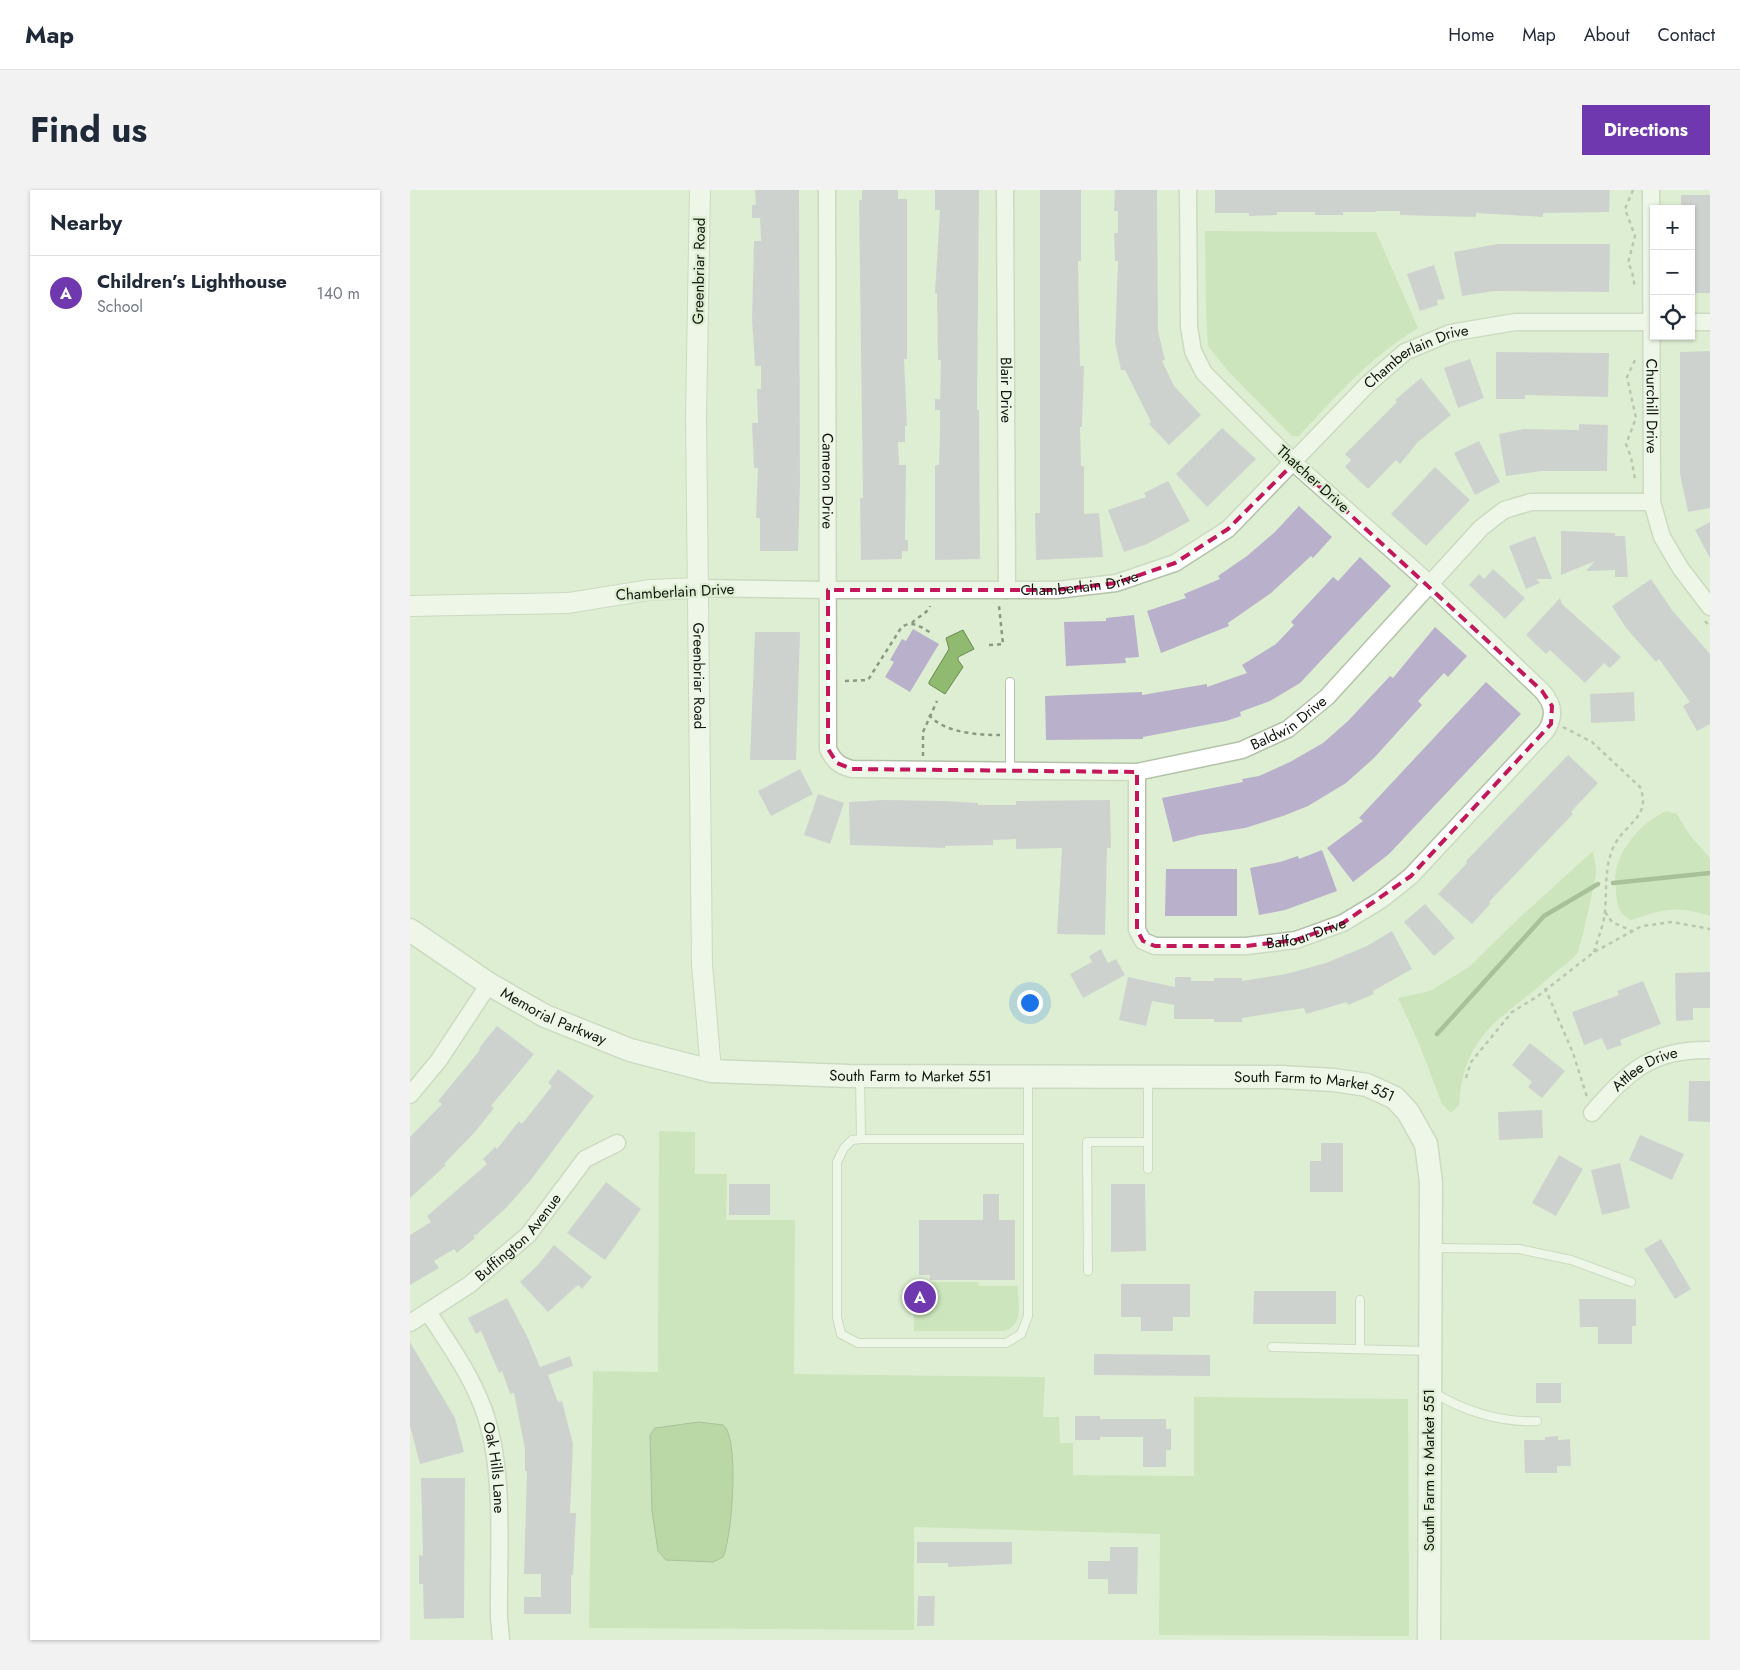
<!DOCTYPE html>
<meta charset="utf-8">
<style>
:root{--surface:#fff;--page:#f2f2f3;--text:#1f2937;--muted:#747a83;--line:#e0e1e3;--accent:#6f38af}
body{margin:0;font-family:Jost,sans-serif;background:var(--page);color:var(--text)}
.controls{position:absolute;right:15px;top:15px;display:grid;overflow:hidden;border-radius:0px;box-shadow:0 1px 4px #0004}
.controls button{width:45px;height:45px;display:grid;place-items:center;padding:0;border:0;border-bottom:1px solid var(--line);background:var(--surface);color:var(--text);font:25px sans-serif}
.you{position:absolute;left:619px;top:812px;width:18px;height:18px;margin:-12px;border:4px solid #fff;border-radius:50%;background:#1a73e8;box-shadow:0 0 0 8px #1a73e833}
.badge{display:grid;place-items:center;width:32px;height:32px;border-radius:50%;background:var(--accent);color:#fff;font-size:16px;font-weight:700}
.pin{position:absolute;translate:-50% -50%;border:2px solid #fff;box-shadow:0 1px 5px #0006}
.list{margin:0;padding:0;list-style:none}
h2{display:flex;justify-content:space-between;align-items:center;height:65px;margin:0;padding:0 20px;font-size:21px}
h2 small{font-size:16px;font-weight:400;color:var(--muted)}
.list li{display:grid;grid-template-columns:32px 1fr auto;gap:15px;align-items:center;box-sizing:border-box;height:75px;padding:0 20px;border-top:1px solid var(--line)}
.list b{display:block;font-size:19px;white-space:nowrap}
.list p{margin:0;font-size:16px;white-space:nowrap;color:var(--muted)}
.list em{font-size:16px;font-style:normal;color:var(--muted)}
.icon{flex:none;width:28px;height:28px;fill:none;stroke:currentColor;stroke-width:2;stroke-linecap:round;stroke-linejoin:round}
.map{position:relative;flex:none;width:1300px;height:1450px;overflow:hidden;border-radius:0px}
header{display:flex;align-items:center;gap:30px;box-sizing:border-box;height:70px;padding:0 25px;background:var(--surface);border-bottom:1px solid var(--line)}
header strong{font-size:24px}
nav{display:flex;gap:28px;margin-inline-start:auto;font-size:18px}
.intro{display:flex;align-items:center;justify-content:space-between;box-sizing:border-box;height:120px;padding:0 30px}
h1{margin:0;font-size:35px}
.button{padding:12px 22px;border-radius:0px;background:var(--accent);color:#fff;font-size:18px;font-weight:700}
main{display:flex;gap:30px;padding:0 30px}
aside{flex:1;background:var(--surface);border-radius:0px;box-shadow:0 1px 4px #0004}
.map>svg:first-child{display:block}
.green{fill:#b6d99f}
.water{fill:#8fba70;stroke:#698952}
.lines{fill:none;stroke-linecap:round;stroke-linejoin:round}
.stream{stroke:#698952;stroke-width:4.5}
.building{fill:#b9b0cb}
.service-casing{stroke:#b3c2a9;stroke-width:10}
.minor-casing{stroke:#b3c2a9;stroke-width:19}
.tertiary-casing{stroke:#b3c2a9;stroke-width:22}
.secondary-casing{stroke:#b3c2a9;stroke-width:25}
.path{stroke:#8c9884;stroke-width:2.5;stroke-dasharray:4 4;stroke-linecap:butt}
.service{stroke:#fff;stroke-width:8}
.minor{stroke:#fff;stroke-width:16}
.tertiary{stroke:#fff;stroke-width:20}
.secondary{stroke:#fff;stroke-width:22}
.marked{fill:none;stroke:#c2185b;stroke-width:4;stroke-dasharray:10 6;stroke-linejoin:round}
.labels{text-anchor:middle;stroke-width:4.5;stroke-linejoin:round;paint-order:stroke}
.street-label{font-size:15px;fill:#10160d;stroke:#deeed3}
</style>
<header>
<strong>Map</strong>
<nav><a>Home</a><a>Map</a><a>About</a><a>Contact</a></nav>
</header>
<div class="intro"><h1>Find us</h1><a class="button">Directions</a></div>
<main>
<aside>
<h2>Nearby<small></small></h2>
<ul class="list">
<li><span class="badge">A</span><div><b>Children’s Lighthouse</b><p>School</p></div><em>140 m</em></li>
</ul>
</aside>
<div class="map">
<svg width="1300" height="1450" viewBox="0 0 1300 1450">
<rect width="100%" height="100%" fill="#deeed3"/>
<g class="green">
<path d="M 795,41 L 966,42 L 1008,138 C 959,168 927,205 889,246 L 882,246 L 819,182 L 798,156 L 796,125 Z"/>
<path d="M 1256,621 L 1267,624 L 1279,644 L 1300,668 L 1300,726 C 1264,715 1255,719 1221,730 C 1208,723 1207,715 1206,701 C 1206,695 1204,688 1206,682 C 1210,656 1233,632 1256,621 Z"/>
<path d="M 1183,661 C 1184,668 1186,676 1186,683 C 1185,692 1171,756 1168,762 C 1163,770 1150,778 1142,785 C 1094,829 1054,840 1049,915 L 1041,923 L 1032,914 L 1010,856 L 988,808 L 1020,801 L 1059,777 L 1109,728 Z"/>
<polygon points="249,941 285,942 285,984 317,984 316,1030 385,1030 384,1184 635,1187 633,1227 649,1227 650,1253 663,1253 663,1285 784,1286 784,1207 998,1209 999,1446 749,1445 750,1344 504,1337 504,1440 179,1438 183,1181 248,1182"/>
<path d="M 504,1092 L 568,1092 L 569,1096 L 608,1096 C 608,1113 614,1136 594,1141 L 504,1141 Z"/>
</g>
<g class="water">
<polygon points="553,440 564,459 548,467 548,470 553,477 535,504 519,494 519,492 539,459 536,448"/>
<path d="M 289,1232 L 313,1235 C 330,1247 322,1348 313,1367 L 303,1372 L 256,1370 L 248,1361 L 242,1321 L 240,1245 L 245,1238 Z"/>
</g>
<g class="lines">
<g class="stream">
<polyline points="1203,693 1300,683"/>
<polyline points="1027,844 1134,726 1188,694"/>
</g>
</g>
<g class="building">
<polygon points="345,0 389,0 390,294 388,361 350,361 350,328 346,328 348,278 344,278 342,233 348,233 347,199 351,199 351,176 345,176 342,128 344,51 351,51 350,28 342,28 342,15 346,15"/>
<polygon points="452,0 488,0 488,9 497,9 497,169 494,169 497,236 495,236 495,252 488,252 489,275 496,275 495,350 498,350 498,361 492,361 492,369 451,370 450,308 453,308 449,10 452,10"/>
<polygon points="525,0 569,0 567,220 569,220 570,369 525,370 525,275 529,275 530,242 530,220 525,220 525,209 530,209 531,170 528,170 527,103 525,103 530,20 525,20"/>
<polygon points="630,0 671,0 671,71 668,71 670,176 674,176 672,237 670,237 671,276 674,276 674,324 689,323 693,367 626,370 625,323 630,323"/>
<polygon points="705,0 747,0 748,141 755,170 752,171 764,196 791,225 759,255 739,234 741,232 715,180 711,180 705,153 708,71 705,71 704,43 708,43 708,21 704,21"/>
<polygon points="805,0 1200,0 1199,22 1133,23 1133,27 1066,23 1066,27 990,25 990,21 966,21 966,22 933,22 933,25 905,25 905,22 867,22 867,25 839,26 839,23 805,23"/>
<polygon points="1271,5 1300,5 1300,103 1281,103 1281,19 1271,19"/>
<polygon points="1088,54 1200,54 1199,102 1084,101 1052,106 1044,62"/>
<polygon points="1024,75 1035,109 1027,110 1028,115 1010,121 997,84"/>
<polygon points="1300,161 1300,318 1278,322 1270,284 1270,162"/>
<polygon points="1086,162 1199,163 1198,207 1115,205 1115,209 1086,209"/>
<polygon points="1060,169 1074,208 1048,218 1034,178"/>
<polygon points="1011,188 1041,225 1008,252 990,274 986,270 958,299 935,277 941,270 935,264 987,212 985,210"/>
<polygon points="1169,234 1198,235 1197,281 1132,281 1096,286 1089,244 1114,239 1169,240"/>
<polygon points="812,238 846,269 797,317 766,284"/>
<polygon points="1069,251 1090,292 1065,305 1044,263"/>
<polygon points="1025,277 1060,310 1016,356 981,324"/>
<polygon points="758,291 780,331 737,354 714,362 698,320 736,307 734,303"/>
<polygon points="889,316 922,347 903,368 901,366 861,403 818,433 819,436 751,463 737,421 776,408 774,404 810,389 808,386 837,366 865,342"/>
<polygon points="1300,332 1300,368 1285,340"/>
<polygon points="1151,341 1205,343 1205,346 1215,346 1218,387 1205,387 1205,380 1176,381 1185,371 1151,385"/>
<polygon points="1125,346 1142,389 1126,389 1130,393 1116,399 1099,356"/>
<polygon points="950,367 981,396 890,493 860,511 830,522 831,526 816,531 733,547 733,549 636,550 635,506 732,502 732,505 797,494 797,497 837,483 832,475 866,454 884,435 881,432 923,387 928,391"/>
<polygon points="1083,379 1115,408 1095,429 1059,395 1069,384 1074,389"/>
<polygon points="1241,389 1262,420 1300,464 1300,534 1287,541 1273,516 1280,512 1249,469 1246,472 1216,438 1202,416"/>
<polygon points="1150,408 1152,414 1211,467 1200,478 1194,473 1175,493 1140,460 1136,464 1116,445"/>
<polygon points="724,425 729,467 715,468 716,473 656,476 654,432 696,431 696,428"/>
<polygon points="1025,437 1057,466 1038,487 1034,483 1008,511 1012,515 964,568 936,593 898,616 873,626 835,638 790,645 763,652 752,608 833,592 832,589 849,586 880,572 913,553 938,531 980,486 983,488"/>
<polygon points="503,439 529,454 500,502 475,487 484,472 480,470 492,449 496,451"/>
<polygon points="345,442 390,442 386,570 340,570"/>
<polygon points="1076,492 1111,524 979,664 943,692 917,658 953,631 949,628"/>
<polygon points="1224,502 1225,531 1181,533 1180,504"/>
<polygon points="1158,565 1188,593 1161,622 1163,624 1079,712 1081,713 1062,734 1028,704 1057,673 1056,671"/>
<polygon points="390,579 403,604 361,626 348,601"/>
<polygon points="408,604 434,613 420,654 394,645"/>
<polygon points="473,610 534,611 568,613 568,615 606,615 606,611 700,610 701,658 697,658 695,745 647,744 652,658 606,659 606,649 583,650 583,655 535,656 535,658 440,655 439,612"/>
<polygon points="912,660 927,701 875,720 849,725 840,678 870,672 888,666 889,669"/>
<polygon points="756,679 827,679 827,726 755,726"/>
<polygon points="1015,714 1045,748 1024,766 994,732"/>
<polygon points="982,741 1002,779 963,801 964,804 938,815 937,812 896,824 894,818 832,828 832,832 804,832 804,829 764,829 764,815 742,811 736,836 709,830 718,787 765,797 765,787 781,787 781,791 804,791 804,788 832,788 832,791 876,784 916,773 957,756"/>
<polygon points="691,759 698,773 706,769 715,785 673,808 660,784 682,772 679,766"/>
<polygon points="1300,782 1300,818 1283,818 1283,830 1266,831 1265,783"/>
<polygon points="1233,791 1251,834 1210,850 1212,855 1197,860 1192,848 1174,855 1162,822 1209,805 1207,801"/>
<polygon points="87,836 124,864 81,916 84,918 65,942 34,974 36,975 0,1008 0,947 32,914 28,911 70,860 69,858"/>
<polygon points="1120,853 1155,881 1132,908 1118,897 1122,892 1102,875"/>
<polygon points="148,879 184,906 120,991 97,1017 66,1045 63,1045 65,1048 47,1063 44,1059 24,1071 29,1078 0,1095 0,1045 21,1032 17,1026 77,974 73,969 85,957 87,959 109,931 112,934 142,896 138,893"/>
<polygon points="1279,891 1300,891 1300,932 1278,931"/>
<polygon points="1132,920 1133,948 1089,950 1088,922"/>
<polygon points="1230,945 1274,964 1262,990 1219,970"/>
<polygon points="911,953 933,953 933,1002 900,1002 900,971 911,971"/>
<polygon points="1149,965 1173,979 1146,1026 1122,1013"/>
<polygon points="1210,973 1220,1018 1192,1025 1181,980"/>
<polygon points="196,992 231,1019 195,1070 157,1043"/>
<rect x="319" y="994" width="41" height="31"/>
<polygon points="701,994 735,994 736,1061 701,1062"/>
<polygon points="573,1004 589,1004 589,1030 605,1030 605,1090 520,1090 520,1085 509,1085 509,1030 573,1030"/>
<polygon points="1251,1049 1281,1099 1265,1109 1234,1059"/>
<polygon points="144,1055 182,1087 172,1099 168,1095 138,1122 110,1092 127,1076"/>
<polygon points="711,1094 780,1094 780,1127 763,1127 763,1141 731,1141 731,1127 711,1127"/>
<polygon points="844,1101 926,1101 926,1134 843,1134"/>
<polygon points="97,1108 118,1148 130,1177 160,1166 163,1176 138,1185 148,1212 152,1211 163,1254 160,1323 166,1323 163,1385 161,1385 161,1424 114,1424 114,1407 131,1407 131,1384 114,1384 117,1281 115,1281 115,1259 104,1203 100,1204 92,1181 89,1183 71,1141 66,1144 58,1128"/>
<polygon points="1169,1109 1226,1109 1226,1136 1222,1136 1222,1154 1188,1154 1188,1137 1170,1137"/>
<polygon points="0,1152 45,1228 54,1262 10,1274 0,1236"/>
<polygon points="684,1164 800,1165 800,1186 684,1185"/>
<rect x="1126" y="1193" width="25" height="20"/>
<polygon points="665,1226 690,1226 690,1229 756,1229 756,1239 761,1239 761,1260 756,1260 756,1277 733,1277 733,1247 690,1247 690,1250 665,1250"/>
<polygon points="1148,1246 1148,1250 1160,1249 1161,1276 1147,1276 1147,1283 1115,1283 1114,1250 1135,1250 1135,1247"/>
<polygon points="11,1288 55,1288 54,1428 14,1429 13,1394 9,1394 9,1365 13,1366"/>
<polygon points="507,1352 602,1352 602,1374 538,1377 538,1373 507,1373"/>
<polygon points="700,1357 728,1357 727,1404 698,1404 698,1389 678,1389 678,1371 700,1371"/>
<polygon points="508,1406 525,1406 524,1436 507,1436"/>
</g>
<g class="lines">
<defs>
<g id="service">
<polyline points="600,492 600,580"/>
<polyline points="450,888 451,949 618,949 618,888"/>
<polyline points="738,889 738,979"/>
<polyline points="451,949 442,950 434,958 427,972 427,1127 431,1144 448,1153 596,1153 611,1144 618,1126 618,949"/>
<polyline points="1023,1058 1109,1059 1161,1070 1221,1092"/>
<polyline points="678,1081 677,952 738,952"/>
<polyline points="950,1110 950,1159"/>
<polyline points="862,1157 1018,1161"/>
<path d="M 1023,1202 C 1053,1221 1092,1233 1127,1231"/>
</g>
<g id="minor">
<path id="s1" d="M 417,0 L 418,559 C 423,570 429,576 442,579 L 727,582 L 832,560 L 878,539 L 917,507 L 1071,338 L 1094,320 L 1121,312 L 1242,312"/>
<path id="s2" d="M 595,0 L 597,400"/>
<path id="s3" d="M 1241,0 L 1242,312 L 1252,347 L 1271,379 L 1300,417"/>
<polyline points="1281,132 1300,132"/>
<path id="s4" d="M 288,398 L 418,400 L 646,400 L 706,393 L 765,373 L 818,339 L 958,194 L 995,162 L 1040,143 L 1105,132 L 1244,132"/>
<path id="s5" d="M 727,582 L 727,740 L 733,751 L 745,756 L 836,756 L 886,750 L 933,733 L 971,710 L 1001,686 L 1136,541 C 1145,527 1144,514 1132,501 L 1020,394 L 884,273 L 794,183 L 783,161 L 779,137 L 778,0"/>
<polyline points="0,905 29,870 79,794"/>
<path id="s6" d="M 1182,923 C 1219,881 1241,859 1300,860"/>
<path id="s7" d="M 18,1122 C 38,1153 60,1183 73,1218 C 96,1279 88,1362 89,1427 L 91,1450"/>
<path id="s8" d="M 0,1133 L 59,1095 L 118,1045 L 175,969 L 207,953"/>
</g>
<g id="tertiary">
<path id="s9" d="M 290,0 L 286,227 L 292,774 L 301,881"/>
<polyline points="0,416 158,413 239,400 288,398"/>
</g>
<g id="secondary">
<path id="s10" d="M 0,740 L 79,794 L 135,826 L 220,860 L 301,881 L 438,886 L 870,887 L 924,890 L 957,895 L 985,908 L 998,922 L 1016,954 L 1021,992 L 1019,1450"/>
</g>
</defs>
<use href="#service" class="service-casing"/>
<use href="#minor" class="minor-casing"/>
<use href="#tertiary" class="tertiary-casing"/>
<use href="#secondary" class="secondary-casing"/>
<g class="path">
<polyline points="1223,0 1215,19 1225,46 1218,73 1222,81 1225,98"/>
<polyline points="1225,170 1217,187 1226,228 1216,254 1221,267 1225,289"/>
<polyline points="1295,431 1300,437"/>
<path d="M 502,433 C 507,427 518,423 520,416"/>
<polyline points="579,455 593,454 589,416"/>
<path d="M 435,491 L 458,490 L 491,438 C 501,429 511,437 521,443"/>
<path d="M 519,525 C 534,543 569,545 590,545"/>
<path d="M 1153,537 L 1182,552 L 1230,597 C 1242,627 1215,633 1204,656 C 1194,677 1197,698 1195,721 C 1194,734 1188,748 1184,762"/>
<polyline points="513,566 513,542 527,511"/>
<polyline points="1195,722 1202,732 1222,741"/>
<polyline points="1135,798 1163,863 1177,907"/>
<polyline points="1056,888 1061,872 1102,822 1128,806 1184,762 1232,736 1262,732 1300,739"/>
</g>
<use href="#service" class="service"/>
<use href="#minor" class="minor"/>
<use href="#tertiary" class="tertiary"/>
<use href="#secondary" class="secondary"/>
</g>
<path d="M0 0H1300V1450H0ZM 884,273 L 1132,501 L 1142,516 L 1141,534 L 1001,686 L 933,733 L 886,750 L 836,756 L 745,756 L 733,751 L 727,740 L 727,582 L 442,579 L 427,573 L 418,559 L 418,400 L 646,400 L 706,393 L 765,373 L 818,339 Z" fill="#deeed3" fill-opacity=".55" fill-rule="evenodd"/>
<path class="marked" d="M 884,273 L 1132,501 L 1142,516 L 1141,534 L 1001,686 L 933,733 L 886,750 L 836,756 L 745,756 L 733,751 L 727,740 L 727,582 L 442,579 L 427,573 L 418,559 L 418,400 L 646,400 L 706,393 L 765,373 L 818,339 Z"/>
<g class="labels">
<g class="street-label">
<text transform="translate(289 81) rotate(-89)" y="5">Greenbriar Road</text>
<text dy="5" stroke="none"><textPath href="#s4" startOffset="802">Chamberlain Drive</textPath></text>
<text dy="5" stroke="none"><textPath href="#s2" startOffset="200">Blair Drive</textPath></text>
<text dy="5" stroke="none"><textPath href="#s3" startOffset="216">Churchill Drive</textPath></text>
<text transform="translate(903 289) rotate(42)" y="5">Thatcher Drive</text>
<text dy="5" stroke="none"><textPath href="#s1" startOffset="291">Cameron Drive</textPath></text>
<text dy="5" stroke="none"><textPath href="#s4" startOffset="382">Chamberlain Drive</textPath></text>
<text transform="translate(265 402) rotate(-3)" y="5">Chamberlain Drive</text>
<text dy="5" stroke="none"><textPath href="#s9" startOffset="486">Greenbriar Road</textPath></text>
<text dy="5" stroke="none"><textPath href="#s1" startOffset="1038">Baldwin Drive</textPath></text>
<text dy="5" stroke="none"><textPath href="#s5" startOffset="336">Balfour Drive</textPath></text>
<text dy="5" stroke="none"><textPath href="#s10" startOffset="168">Memorial Parkway</textPath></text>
<text dy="5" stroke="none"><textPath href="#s6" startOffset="70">Attlee Drive</textPath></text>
<text dy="5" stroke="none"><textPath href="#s10" startOffset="535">South Farm to Market 551</textPath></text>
<text dy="5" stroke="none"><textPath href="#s10" startOffset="940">South Farm to Market 551</textPath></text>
<text dy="5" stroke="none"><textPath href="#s8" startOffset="139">Buffington Avenue</textPath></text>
<text dy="5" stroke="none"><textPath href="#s7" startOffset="172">Oak Hills Lane</textPath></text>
<text transform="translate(1019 1280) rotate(-90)" y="5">South Farm to Market 551</text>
</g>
</g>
</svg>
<div class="controls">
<button>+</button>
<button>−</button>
<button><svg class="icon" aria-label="locate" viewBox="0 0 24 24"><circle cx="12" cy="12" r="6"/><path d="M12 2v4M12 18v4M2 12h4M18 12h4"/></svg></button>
</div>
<div class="you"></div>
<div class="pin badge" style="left:510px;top:1107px">A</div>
</div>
</main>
